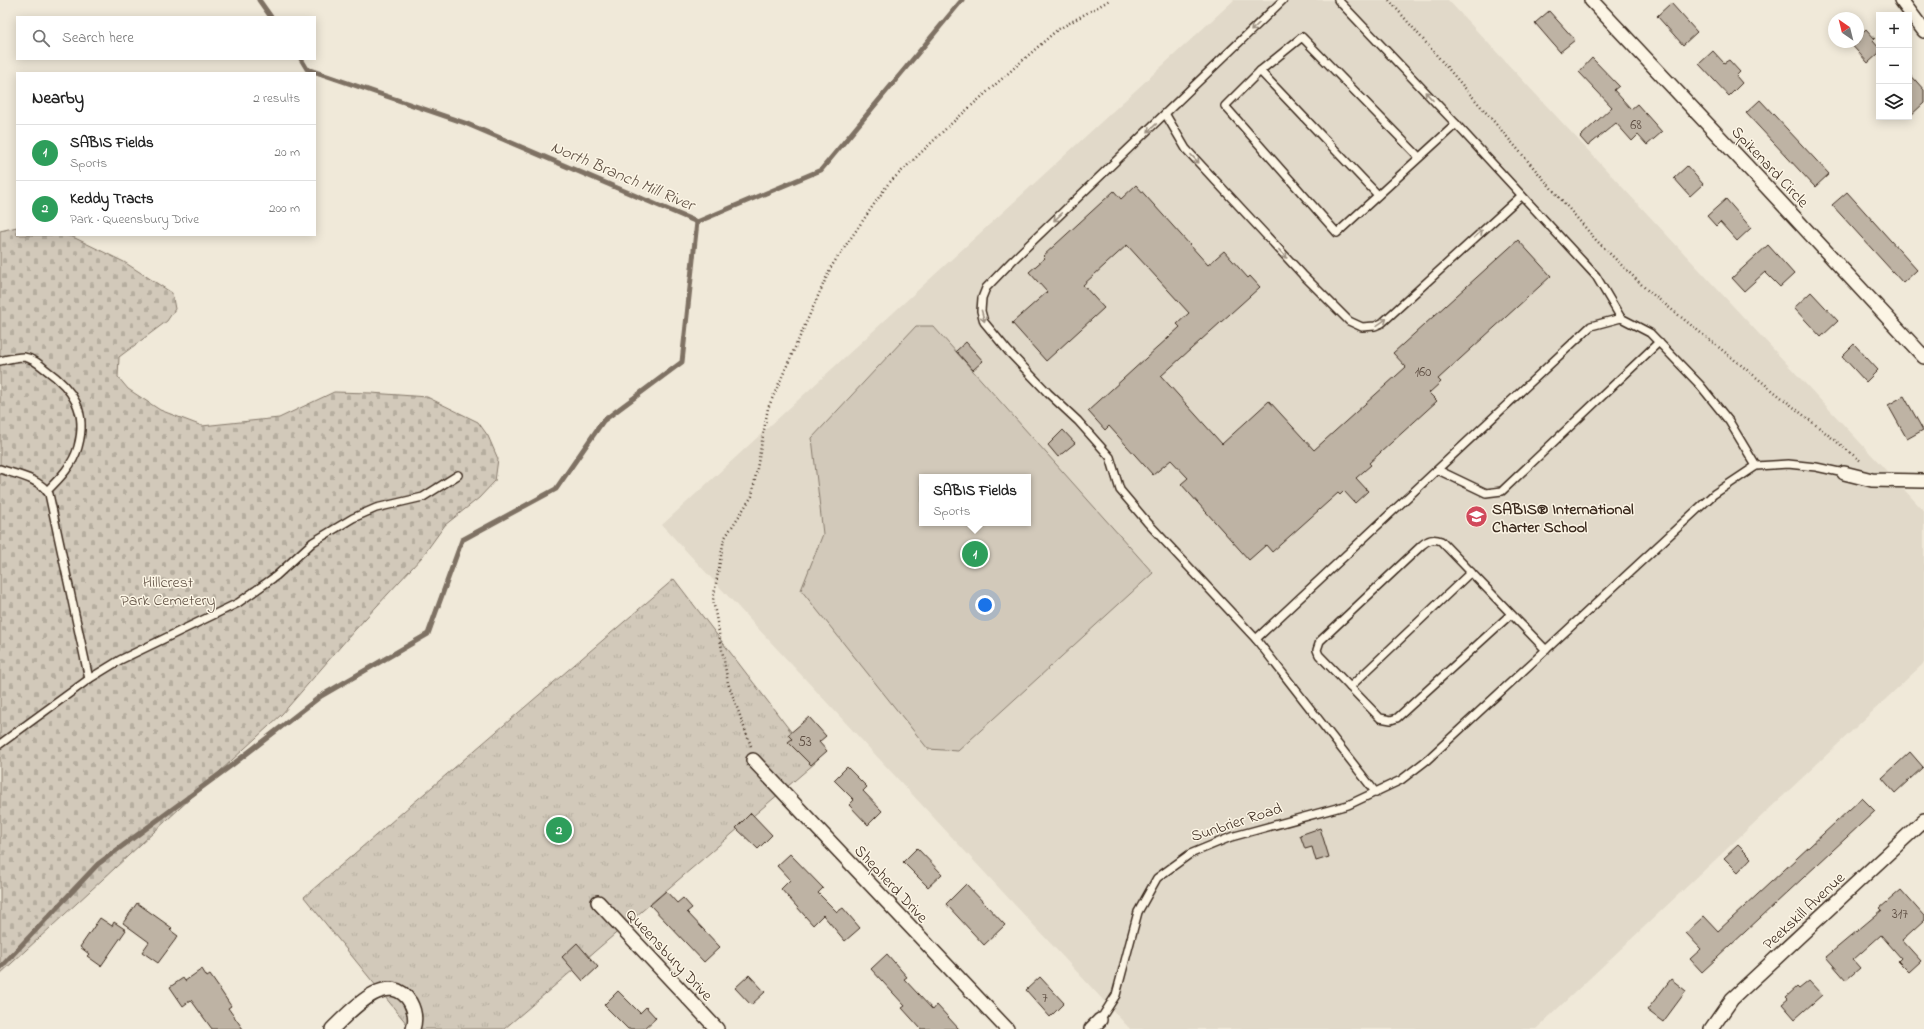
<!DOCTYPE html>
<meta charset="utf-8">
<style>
:root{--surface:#fff;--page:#f6f6f6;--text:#222;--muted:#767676;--line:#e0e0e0;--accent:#d93025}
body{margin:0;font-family:"Indie Flower",sans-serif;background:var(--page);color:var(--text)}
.controls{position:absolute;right:12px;top:12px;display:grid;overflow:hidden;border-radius:0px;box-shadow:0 2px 10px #0003}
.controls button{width:36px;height:36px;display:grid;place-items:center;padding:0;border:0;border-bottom:1px solid var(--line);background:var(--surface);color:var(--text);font:20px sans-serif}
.compass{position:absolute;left:1828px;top:12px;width:36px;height:36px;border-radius:50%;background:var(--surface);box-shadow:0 2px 10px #0003;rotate:325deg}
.you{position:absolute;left:985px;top:605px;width:14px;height:14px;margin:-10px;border:3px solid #fff;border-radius:50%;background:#1a73e8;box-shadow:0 0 0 6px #1a73e833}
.badge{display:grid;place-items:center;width:26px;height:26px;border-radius:50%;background:var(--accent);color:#fff;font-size:13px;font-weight:700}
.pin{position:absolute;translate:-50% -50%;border:2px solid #fff;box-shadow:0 1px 4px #0006}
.popup{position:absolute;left:919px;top:474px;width:112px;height:52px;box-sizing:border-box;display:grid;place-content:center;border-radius:0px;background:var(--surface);filter:drop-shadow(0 1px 3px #0005);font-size:13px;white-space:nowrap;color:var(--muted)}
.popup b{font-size:15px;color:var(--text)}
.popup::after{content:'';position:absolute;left:50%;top:100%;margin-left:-8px;border:8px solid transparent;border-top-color:var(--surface)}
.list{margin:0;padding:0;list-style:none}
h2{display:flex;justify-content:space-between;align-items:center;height:52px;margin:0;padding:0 16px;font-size:17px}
h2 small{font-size:13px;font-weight:400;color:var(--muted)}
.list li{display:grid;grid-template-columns:26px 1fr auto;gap:12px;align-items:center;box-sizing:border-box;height:56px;padding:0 16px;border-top:1px solid var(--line)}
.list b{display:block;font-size:15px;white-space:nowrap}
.list p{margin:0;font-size:13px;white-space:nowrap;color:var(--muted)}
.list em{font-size:13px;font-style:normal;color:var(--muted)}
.icon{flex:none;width:22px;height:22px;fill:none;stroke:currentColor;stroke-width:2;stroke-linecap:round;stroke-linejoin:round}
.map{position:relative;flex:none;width:1924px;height:1029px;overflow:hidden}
.search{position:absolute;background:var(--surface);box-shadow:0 2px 10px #0003;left:16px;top:16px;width:300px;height:44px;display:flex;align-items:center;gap:10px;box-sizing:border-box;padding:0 14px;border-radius:0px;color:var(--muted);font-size:15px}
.panel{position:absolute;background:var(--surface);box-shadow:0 2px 10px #0003;left:16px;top:72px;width:300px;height:164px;border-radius:0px}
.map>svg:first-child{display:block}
.built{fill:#e1d9c9;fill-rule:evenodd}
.grass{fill:url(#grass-tufts);stroke:#867a6c}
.cemetery{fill:url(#cemetery-stones);stroke:#867a6c}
.pitch{fill:#d2c9ba;stroke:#867a6c;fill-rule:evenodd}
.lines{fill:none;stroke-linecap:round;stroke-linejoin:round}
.stream{stroke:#7e7163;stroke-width:5}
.building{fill:#beb3a4;stroke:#3b2a1e}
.lane-casing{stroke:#3b2a1e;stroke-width:10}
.street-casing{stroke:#3b2a1e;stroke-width:16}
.path{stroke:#3b2a1e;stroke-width:2.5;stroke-dasharray:1 3;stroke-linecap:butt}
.lane{stroke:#fcf5e5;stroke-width:7}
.street{stroke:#fcf5e5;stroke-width:13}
.oneway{stroke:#9c9082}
.labels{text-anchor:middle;stroke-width:3;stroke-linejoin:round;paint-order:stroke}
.number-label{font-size:14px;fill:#5c4c40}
.street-label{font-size:16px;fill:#3b2a1e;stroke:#fcf5e5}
.poi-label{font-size:16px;font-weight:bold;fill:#3b2a1e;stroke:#fcf5e5;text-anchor:start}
.park-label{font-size:16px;fill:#615245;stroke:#fcf5e5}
.water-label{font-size:17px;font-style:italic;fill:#625346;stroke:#fcf5e5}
</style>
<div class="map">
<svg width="1924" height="1029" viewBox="0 0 1924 1029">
<defs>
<pattern id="grass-tufts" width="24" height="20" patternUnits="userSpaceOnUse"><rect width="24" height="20" fill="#d2c9ba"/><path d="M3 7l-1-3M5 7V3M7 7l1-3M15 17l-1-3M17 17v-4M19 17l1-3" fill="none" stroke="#b5ad9f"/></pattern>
<pattern id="cemetery-stones" width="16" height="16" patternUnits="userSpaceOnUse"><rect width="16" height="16" fill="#d2c9ba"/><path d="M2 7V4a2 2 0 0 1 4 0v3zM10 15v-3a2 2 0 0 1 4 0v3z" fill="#b5ad9f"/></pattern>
</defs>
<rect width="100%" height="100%" fill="#f0e9d9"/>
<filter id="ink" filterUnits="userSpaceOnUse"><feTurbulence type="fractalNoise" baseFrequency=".025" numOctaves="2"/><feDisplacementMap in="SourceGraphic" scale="8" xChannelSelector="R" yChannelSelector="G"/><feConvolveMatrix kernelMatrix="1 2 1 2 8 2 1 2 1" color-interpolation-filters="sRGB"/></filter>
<g filter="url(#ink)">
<path class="built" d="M 1234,0 L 1448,0 L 1924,511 L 1924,663 L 1536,1029 L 1130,1029 L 662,525 ZM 922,477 L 1028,477 L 1028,523 L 922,523 Z"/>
<polygon class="grass" points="674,579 815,763 504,1029 411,1029 304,897"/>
<polygon class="cemetery" points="17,227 17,235 64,235 73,237 124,262 172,293 175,309 167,321 119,357 118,377 128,389 160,410 202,426 279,418 334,392 371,393 427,397 478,422 488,436 498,459 495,481 479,498 445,525 422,557 354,631 282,714 0,974 0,231"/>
<path class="pitch" d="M 916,326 L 933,326 L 1153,573 L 958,751 L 928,749 L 801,590 L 823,534 L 812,438 ZM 922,477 L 1028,477 L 1028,523 L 922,523 Z"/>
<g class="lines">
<g class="stream">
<polyline points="259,0 271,17"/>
<polyline points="301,59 307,69 465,123 697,222 821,170 962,0"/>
<polyline points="0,968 98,864 232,765 321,696 428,634 462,540 556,489 603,421 682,362 697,222"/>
</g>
</g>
<g class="building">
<polygon points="1671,3 1697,32 1683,45 1657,16"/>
<polygon points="1549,11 1575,40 1560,52 1535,23"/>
<polygon points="1866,29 1875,39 1873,41 1879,48 1879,53 1868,63 1849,42 1858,42 1858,37"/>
<polygon points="1713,51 1724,63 1729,60 1740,72 1736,76 1742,83 1729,96 1699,64"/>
<polygon points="1592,58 1619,86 1614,90 1631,109 1637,104 1662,132 1647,145 1638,135 1632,141 1616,123 1588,146 1580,137 1612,107 1579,72"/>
<polygon points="1909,73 1924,90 1924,103 1909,117"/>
<polygon points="1760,100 1829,174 1815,187 1746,113"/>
<polygon points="1687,166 1703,184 1690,196 1674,178"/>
<polygon points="1136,185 1208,265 1224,251 1248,278 1250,276 1260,287 1161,376 1222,444 1269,401 1314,450 1406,367 1393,353 1518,240 1551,276 1438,379 1441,382 1429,393 1437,401 1369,463 1371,465 1356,478 1368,491 1355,503 1344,491 1340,495 1338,493 1272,552 1266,545 1249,560 1181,484 1188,478 1171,460 1153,475 1109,426 1105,430 1088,411 1180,327 1177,324 1189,313 1127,245 1083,285 1104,308 1046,361 1012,323 1047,292 1029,272 1045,258 1043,256 1114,191 1121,199"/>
<polygon points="1847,192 1917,270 1903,283 1832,205"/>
<polygon points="1726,199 1751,228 1737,241 1720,222 1716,226 1707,216"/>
<polygon points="1768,245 1794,274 1780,287 1765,272 1744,291 1732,278"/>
<polygon points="1811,292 1838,321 1821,337 1794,308"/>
<polygon points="966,342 983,361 973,370 956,351"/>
<polygon points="1854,344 1878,370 1866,382 1842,356"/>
<polygon points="1904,396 1923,430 1907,439 1888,405"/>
<polygon points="1063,430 1075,443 1058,457 1048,445"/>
<polygon points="809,717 826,736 819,742 827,751 811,765 788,742 792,739 788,735"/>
<polygon points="1910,752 1923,767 1895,793 1882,778"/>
<polygon points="847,767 867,787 863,791 882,811 868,825 849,805 854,800 834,780"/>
<polygon points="1862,798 1875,811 1702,972 1690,959 1701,949 1686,933 1704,916 1718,931"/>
<polygon points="751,813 772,835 758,849 736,828"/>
<polygon points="1320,828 1329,857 1316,861 1312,847 1305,849 1300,835"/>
<polygon points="1738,845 1751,858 1738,872 1724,858"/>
<polygon points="917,848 942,874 928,887 903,862"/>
<polygon points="790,854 823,888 818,893 837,912 843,908 860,928 845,941 823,915 813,925 781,889 790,880 777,866"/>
<polygon points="966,884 1005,925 984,945 946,904"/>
<polygon points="1901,890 1924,916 1924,920 1902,940 1921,961 1909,972 1898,961 1901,958 1881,935 1853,960 1860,968 1846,980 1826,957 1882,910 1880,908"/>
<polygon points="666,891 677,903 683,898 692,908 687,912 720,947 704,962 650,905"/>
<polygon points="137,903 172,928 170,930 178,936 158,963 142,952 149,942 123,923"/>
<polygon points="100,918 112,926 114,922 126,930 101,966 87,956 89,954 80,947"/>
<polygon points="577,943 598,967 583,981 562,957"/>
<polygon points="887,954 907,977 904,979 933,1010 937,1005 959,1029 921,1029 902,1008 905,1006 871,969"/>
<polygon points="202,969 207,977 210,975 219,988 231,1006 228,1008 243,1029 212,1029 191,1000 183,1006 170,987 183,978 185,981"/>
<polygon points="749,975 765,992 751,1005 735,988"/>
<polygon points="1040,977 1064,1003 1050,1017 1026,990"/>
<polygon points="1671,979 1686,991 1663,1022 1647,1010"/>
<polygon points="1809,981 1822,995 1795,1019 1782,1004 1788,999 1786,997 1797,987 1799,989"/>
<polygon points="618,991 640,1013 646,1007 656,1018 644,1029 628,1029 604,1005"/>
</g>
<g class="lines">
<defs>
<g id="lane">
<polyline points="1338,0 1456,124 1596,276 1621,318"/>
<polyline points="1260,71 1378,195"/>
<polyline points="1166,115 1186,149 1303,275 1349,321 1362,327 1375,326 1382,323 1521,196"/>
<polyline points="1419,157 1302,37 1260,71 1225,106 1337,233 1456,124"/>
<path d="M 0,361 C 8,359 16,357 24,357 C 32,358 39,364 45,369 C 73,389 88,411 78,447 C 73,465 60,478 47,491"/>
<path d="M 0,469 C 17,475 39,478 49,494 L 89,679 L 120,660 L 238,603 L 276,576 L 313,542 L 353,518 L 376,508 L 423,497 L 458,475"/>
<polyline points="1438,470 1486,493 1502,491 1659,342"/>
<path d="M 1511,614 L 1397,718 L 1391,720 L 1380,718 L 1319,655 L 1317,650 L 1320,641 L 1422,545 C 1428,540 1433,538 1441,541 L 1546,650"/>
<polyline points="1256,639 1147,522 1120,490 1110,457 1078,421 1048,393 1008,351 984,322 981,311 982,298 986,288 1012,261 1283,0"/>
<polyline points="1350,687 1471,572"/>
<polyline points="0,744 89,679"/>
<polyline points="1376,793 1256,639 1591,326 1621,318 1650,333 1700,385 1729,421 1756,466"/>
<polyline points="1100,1020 1116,995 1138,912 1157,878 1190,854 1231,837 1348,805 1401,780 1427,760 1714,494 1756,466 1788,464 1816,467 1844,473"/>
</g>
<g id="street">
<polyline points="1591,0 1759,179 1924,357"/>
<polyline points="1901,0 1924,31"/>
<polyline points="1844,473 1872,480 1924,481"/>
<polyline points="753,760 1007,1029"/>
<polyline points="598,902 717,1029"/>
<path d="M 332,1029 C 349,1013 388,967 410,1002 C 415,1011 416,1020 413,1029"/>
<polyline points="1091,1029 1100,1020"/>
<polyline points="1711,1029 1732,999 1924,820"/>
</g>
</defs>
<use href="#lane" class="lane-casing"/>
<use href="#street" class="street-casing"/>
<g class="path">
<polyline points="1389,0 1596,240 1646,289 1862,462"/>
<polyline points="751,746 728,683 713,600 724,539 752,496 768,408 831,267 888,184 952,123 1057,30 1110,0"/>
</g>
<use href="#lane" class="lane"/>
<use href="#street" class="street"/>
</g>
<defs><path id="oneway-shaft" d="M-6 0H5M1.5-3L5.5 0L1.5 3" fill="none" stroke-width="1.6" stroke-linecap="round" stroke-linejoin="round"/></defs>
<g class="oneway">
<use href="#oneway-shaft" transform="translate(1255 27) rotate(136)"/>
<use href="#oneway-shaft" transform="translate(1429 96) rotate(-133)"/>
<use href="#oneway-shaft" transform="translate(1152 128) rotate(136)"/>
<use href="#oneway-shaft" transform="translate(1195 159) rotate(47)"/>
<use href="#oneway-shaft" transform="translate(1058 217) rotate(137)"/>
<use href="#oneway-shaft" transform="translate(1478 234) rotate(-43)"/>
<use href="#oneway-shaft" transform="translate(1283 254) rotate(47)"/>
<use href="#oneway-shaft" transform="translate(983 316) rotate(75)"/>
<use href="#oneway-shaft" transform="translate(1382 322) rotate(-35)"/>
</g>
</g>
<defs>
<symbol id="school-disc" viewBox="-11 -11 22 22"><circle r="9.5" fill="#d1495b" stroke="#fcf5e5"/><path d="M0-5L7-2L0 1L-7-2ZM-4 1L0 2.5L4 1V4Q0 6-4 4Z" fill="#fff"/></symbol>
</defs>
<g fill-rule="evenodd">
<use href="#school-disc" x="1464" y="504" width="25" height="25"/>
</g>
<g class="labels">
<g class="number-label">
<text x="1636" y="129">68</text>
<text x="1423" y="376">160</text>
<text x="805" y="746">53</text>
<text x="1900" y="918">317</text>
<text x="1045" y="1002">7</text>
</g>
<g class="street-label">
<text transform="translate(1771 166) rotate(47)" y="6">Spikenard Circle</text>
<text transform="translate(1236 821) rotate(-18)" y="6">Sunbrier Road</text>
<text transform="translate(892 883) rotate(47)" y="6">Shepherd Drive</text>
<text transform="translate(1803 910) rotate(-43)" y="6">Peekskill Avenue</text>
<text transform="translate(670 954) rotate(47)" y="6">Queensbury Drive</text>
</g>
<g class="poi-label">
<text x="1492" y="514">SABIS® International<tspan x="1492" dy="18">Charter School</tspan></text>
</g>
<g class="park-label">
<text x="168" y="587">Hillcrest<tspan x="168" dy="18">Park Cemetery</tspan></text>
</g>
<g class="water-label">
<text transform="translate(623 175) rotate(23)" y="6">North Branch Mill River</text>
</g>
</g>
</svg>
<div class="controls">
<button>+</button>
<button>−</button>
<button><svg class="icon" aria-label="layers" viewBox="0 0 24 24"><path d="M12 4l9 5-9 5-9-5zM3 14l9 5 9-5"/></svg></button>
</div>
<svg class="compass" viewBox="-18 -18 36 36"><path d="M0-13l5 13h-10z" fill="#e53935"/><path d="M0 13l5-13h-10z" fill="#767676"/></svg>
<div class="you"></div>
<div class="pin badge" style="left:975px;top:554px;background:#2e9e5b">1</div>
<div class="popup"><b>SABIS Fields</b>Sports</div>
<div class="pin badge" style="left:559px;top:830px;background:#2e9e5b">2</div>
<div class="search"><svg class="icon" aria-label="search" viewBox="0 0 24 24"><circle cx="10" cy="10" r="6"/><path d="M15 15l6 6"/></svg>Search here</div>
<section class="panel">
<h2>Nearby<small>2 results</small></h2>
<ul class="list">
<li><span class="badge" style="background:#2e9e5b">1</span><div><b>SABIS Fields</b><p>Sports</p></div><em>20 m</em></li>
<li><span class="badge" style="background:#2e9e5b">2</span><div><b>Keddy Tracts</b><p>Park · Queensbury Drive</p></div><em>200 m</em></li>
</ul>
</section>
</div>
